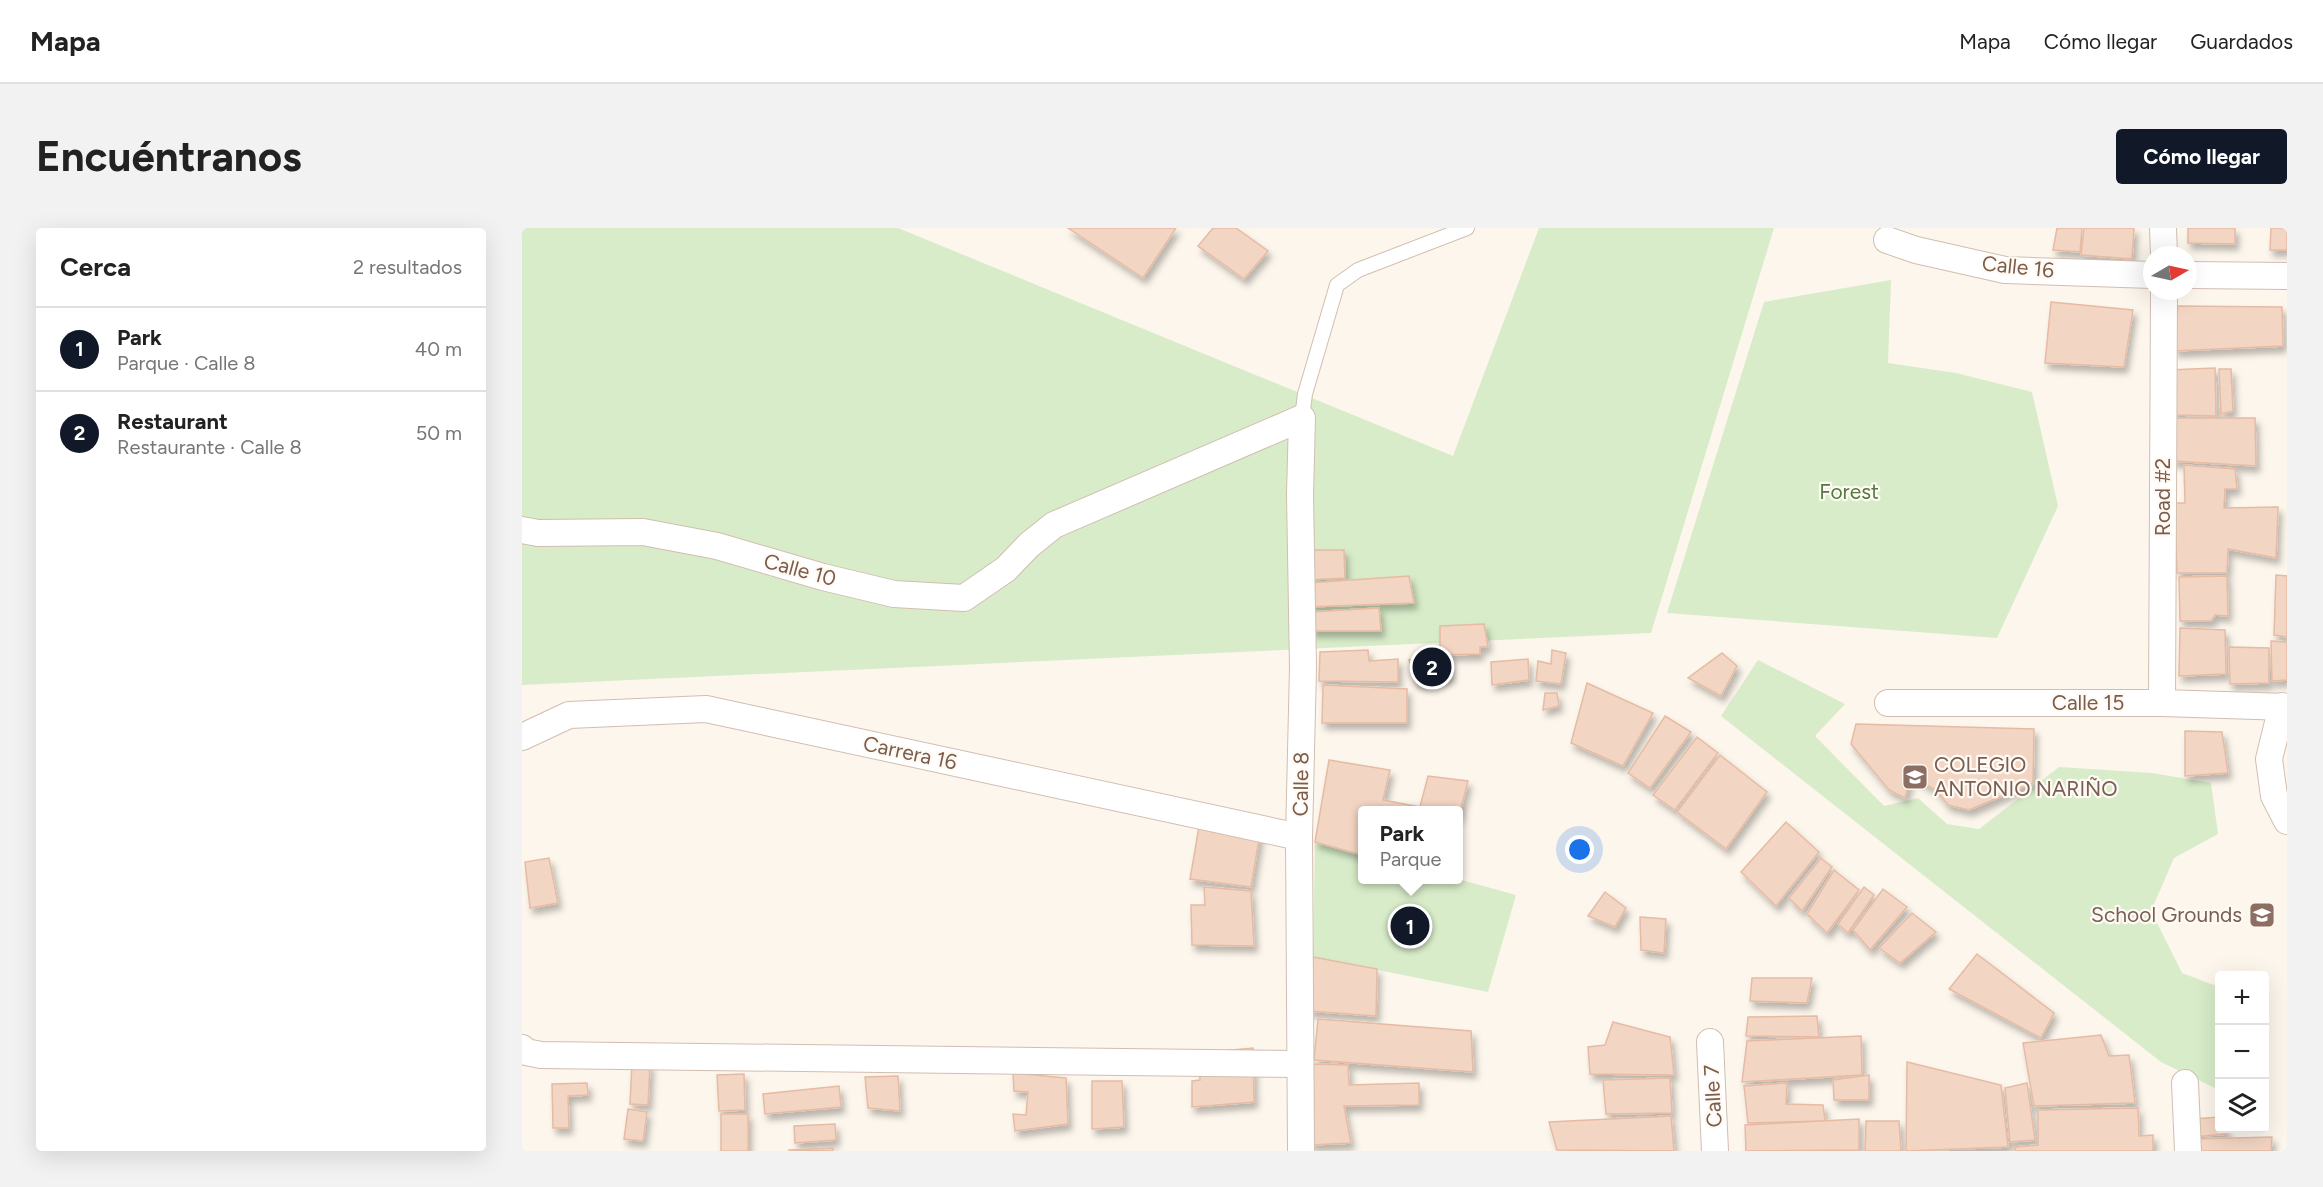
<!DOCTYPE html>
<html lang="es">
<meta charset="utf-8">
<style>
:root{--surface:#fff;--page:#f2f2f2;--text:#222;--muted:#767676;--line:#e0e0e0;--accent:#111827}
body{margin:0;font-family:Figtree,sans-serif;background:var(--page);color:var(--text)}
.controls{position:absolute;right:18px;bottom:18px;display:grid;overflow:hidden;border-radius:6px;box-shadow:0 6px 24px #0002}
.controls button{width:54px;height:54px;display:grid;place-items:center;padding:0;border:0;border-bottom:2px solid var(--line);background:var(--surface);color:var(--text);font:30px sans-serif}
.compass{position:absolute;left:1621px;top:18px;width:54px;height:54px;border-radius:50%;background:var(--surface);box-shadow:0 6px 24px #0002;rotate:81deg}
.you{position:absolute;left:1058px;top:622px;width:21px;height:21px;margin:-15px;border:4px solid #fff;border-radius:50%;background:#1a73e8;box-shadow:0 0 0 9px #1a73e833}
.badge{display:grid;place-items:center;width:39px;height:39px;border-radius:50%;background:var(--accent);color:#fff;font-size:20px;font-weight:700}
.pin{position:absolute;translate:-50% -50%;border:3px solid #fff;box-shadow:0 2px 6px #0006}
.popup{position:absolute;left:836px;top:578px;width:105px;height:78px;box-sizing:border-box;display:grid;place-content:center;border-radius:6px;background:var(--surface);filter:drop-shadow(0 2px 4px #0005);font-size:20px;white-space:nowrap;color:var(--muted)}
.popup b{font-size:22px;color:var(--text)}
.popup::after{content:'';position:absolute;left:50%;top:100%;margin-left:-12px;border:12px solid transparent;border-top-color:var(--surface)}
.list{margin:0;padding:0;list-style:none}
h2{display:flex;justify-content:space-between;align-items:center;height:78px;margin:0;padding:0 24px;font-size:26px}
h2 small{font-size:20px;font-weight:400;color:var(--muted)}
.list li{display:grid;grid-template-columns:39px 1fr auto;gap:18px;align-items:center;box-sizing:border-box;height:84px;padding:0 24px;border-top:2px solid var(--line)}
.list b{display:block;font-size:22px;white-space:nowrap}
.list p{margin:0;font-size:20px;white-space:nowrap;color:var(--muted)}
.list em{font-size:20px;font-style:normal;color:var(--muted)}
.icon{flex:none;width:33px;height:33px;fill:none;stroke:currentColor;stroke-width:2;stroke-linecap:round;stroke-linejoin:round}
.map{position:relative;flex:none;width:1765px;height:923px;overflow:hidden;border-radius:6px}
header{display:flex;align-items:center;gap:36px;box-sizing:border-box;height:84px;padding:0 30px;background:var(--surface);border-bottom:2px solid var(--line)}
header strong{font-size:28px}
nav{display:flex;gap:33px;margin-inline-start:auto;font-size:21px}
.intro{display:flex;align-items:center;justify-content:space-between;box-sizing:border-box;height:144px;padding:0 36px}
h1{margin:0;font-size:42px}
.button{padding:15px 27px;border-radius:6px;background:var(--accent);color:#fff;font-size:21px;font-weight:700}
main{display:flex;gap:36px;padding:0 36px}
aside{flex:1;background:var(--surface);border-radius:6px;box-shadow:0 6px 24px #0002}
.map>svg:first-child{display:block}
.green{fill:#d8ecc9}
.building{fill:#f3d5c3;stroke:#e6bba3;stroke-width:1.5;filter:url(#shadow)}
.lines{fill:none;stroke-linecap:round;stroke-linejoin:round}
.lane-casing{stroke:#d1beb0;stroke-width:16}
.street-casing{stroke:#d1beb0;stroke-width:28}
.lane{stroke:#fff;stroke-width:14}
.street{stroke:#fff;stroke-width:26}
.labels{text-anchor:middle;stroke-width:4.5;stroke-linejoin:round;paint-order:stroke}
.street-label{font-size:21px;fill:#7a5c4d;stroke:#fffaf3}
.park-label{font-size:21px;fill:#537a41;stroke:#fffaf3}
.education-label{font-size:21px;fill:#785e54;stroke:#fffaf3;text-anchor:start}
</style>
<header>
<strong>Mapa</strong>
<nav><a>Mapa</a><a>Cómo llegar</a><a>Guardados</a></nav>
</header>
<div class="intro"><h1>Encuéntranos</h1><a class="button">Cómo llegar</a></div>
<main>
<aside>
<h2>Cerca<small>2 resultados</small></h2>
<ul class="list">
<li><span class="badge">1</span><div><b>Park</b><p>Parque · Calle 8</p></div><em>40 m</em></li>
<li><span class="badge">2</span><div><b>Restaurant</b><p>Restaurante · Calle 8</p></div><em>50 m</em></li>
</ul>
</aside>
<div class="map">
<svg width="1765" height="923" viewBox="0 0 1765 923">
<defs>
<filter id="shadow"><feDropShadow dx="3.5" dy="6" stdDeviation="3" flood-color="#0004"/></filter>
</defs>
<rect width="100%" height="100%" fill="#fdf6ec"/>
<g class="green">
<polygon points="0,0 376,0 931,228 1017,0 1252,0 1129,405 0,457"/>
<polygon points="1369,52 1366,135 1434,145 1510,164 1536,278 1475,410 1145,385 1242,74"/>
<polygon points="1236,432 1323,476 1293,508 1362,578 1396,570 1425,596 1457,601 1537,539 1630,545 1689,555 1696,606 1652,630 1629,683 1660,745 1697,759 1697,862 1639,834 1199,488"/>
<polygon points="793,614 840,626 840,652 936,651 994,667 966,764 791,729"/>
</g>
<g class="building">
<polygon points="546,0 654,0 621,50"/>
<polygon points="691,0 714,0 746,23 722,51 676,18"/>
<polygon points="1535,0 1560,0 1558,24 1531,22"/>
<polygon points="1562,0 1612,0 1610,31 1559,27"/>
<polygon points="1666,0 1713,0 1713,16 1666,15"/>
<polygon points="1749,0 1765,0 1765,22 1748,22"/>
<polygon points="1529,74 1611,82 1602,139 1523,135"/>
<polygon points="1656,78 1760,79 1761,118 1652,123"/>
<polygon points="1693,140 1694,188 1651,187 1647,142"/>
<polygon points="1697,141 1709,141 1711,183 1699,186"/>
<polygon points="1653,190 1733,190 1734,238 1650,233"/>
<polygon points="1662,237 1713,241 1715,261 1703,261 1702,280 1756,279 1754,330 1706,321 1705,345 1655,345 1652,275 1663,275"/>
<polygon points="785,322 822,322 823,350 786,352"/>
<polygon points="1754,347 1765,348 1765,409 1752,407"/>
<polygon points="887,348 892,375 785,379 785,355"/>
<polygon points="1705,348 1706,388 1693,387 1689,393 1658,393 1657,349"/>
<polygon points="857,380 859,403 789,403 788,384"/>
<polygon points="962,396 966,419 958,419 958,426 918,427 918,398"/>
<polygon points="1658,400 1703,402 1704,446 1657,448"/>
<polygon points="1749,413 1765,414 1765,452 1750,453"/>
<polygon points="1707,419 1747,420 1747,455 1708,456"/>
<polygon points="846,422 847,433 876,431 876,454 797,453 798,424"/>
<polygon points="1030,422 1044,425 1039,456 1014,453 1016,433 1029,436"/>
<polygon points="1200,425 1215,438 1199,468 1166,450"/>
<polygon points="926,427 929,449 894,454 887,432"/>
<polygon points="1006,431 1007,452 970,457 969,434"/>
<polygon points="1065,455 1131,485 1101,538 1049,515"/>
<polygon points="801,457 885,461 885,495 800,495"/>
<polygon points="1023,465 1035,465 1037,478 1021,482"/>
<polygon points="1143,488 1169,504 1128,560 1106,545"/>
<polygon points="1334,496 1512,501 1511,555 1447,582 1426,577 1414,562 1389,548 1383,570 1367,562 1329,516"/>
<polygon points="1663,503 1700,504 1706,545 1663,548"/>
<polygon points="1175,509 1196,525 1153,582 1131,567"/>
<polygon points="1198,527 1245,564 1204,621 1155,584"/>
<polygon points="807,532 868,542 861,572 898,579 906,548 946,553 936,592 936,582 840,582 840,627 793,614"/>
<polygon points="678,593 738,605 729,659 668,651"/>
<polygon points="1264,594 1297,624 1254,678 1219,644"/>
<polygon points="27,630 36,675 8,680 3,634"/>
<polygon points="1299,630 1310,639 1280,683 1267,670"/>
<polygon points="1312,642 1337,662 1305,705 1285,686"/>
<polygon points="682,659 729,663 732,718 670,717 669,677 683,677"/>
<polygon points="1342,659 1352,667 1326,705 1316,696"/>
<polygon points="1361,661 1385,679 1348,722 1331,702"/>
<polygon points="1083,664 1104,680 1093,699 1066,688"/>
<polygon points="1390,685 1414,704 1378,735 1357,720"/>
<polygon points="1118,689 1144,691 1142,725 1119,722"/>
<polygon points="1455,726 1532,785 1519,810 1427,761"/>
<polygon points="791,729 855,741 854,788 786,783"/>
<polygon points="1230,750 1290,750 1285,775 1228,773"/>
<polygon points="1295,788 1297,809 1224,808 1226,789"/>
<polygon points="796,791 949,803 951,844 792,832"/>
<polygon points="1091,794 1148,809 1152,847 1068,846 1066,819 1083,817"/>
<polygon points="1579,807 1587,828 1607,827 1613,875 1512,878 1501,815"/>
<polygon points="1339,808 1340,847 1220,854 1225,813"/>
<polygon points="731,820 732,874 670,879 670,853 678,852 677,825"/>
<polygon points="1385,834 1479,857 1486,919 1384,923"/>
<polygon points="110,835 128,836 126,877 108,876"/>
<polygon points="791,836 826,837 827,857 897,855 897,877 822,878 829,915 788,917"/>
<polygon points="491,845 544,850 546,896 493,903 491,886 504,887 506,864 492,863"/>
<polygon points="222,846 223,882 197,883 195,847"/>
<polygon points="1347,847 1347,872 1312,872 1311,852"/>
<polygon points="376,848 378,883 346,880 343,849"/>
<polygon points="1148,850 1150,885 1084,886 1081,852"/>
<polygon points="570,853 600,853 602,899 570,901"/>
<polygon points="65,855 66,867 46,868 47,900 31,900 30,856"/>
<polygon points="1265,855 1264,876 1301,877 1303,893 1226,895 1222,858"/>
<polygon points="1505,855 1513,912 1488,914 1483,860"/>
<polygon points="317,858 319,879 243,886 241,866"/>
<polygon points="1616,880 1617,908 1631,907 1631,923 1493,923 1493,919 1516,917 1516,882"/>
<polygon points="106,881 125,884 121,913 102,911"/>
<rect x="199" y="886" width="27" height="37"/>
<polygon points="1149,888 1152,923 1035,922 1027,894"/>
<polygon points="1698,889 1698,900 1705,900 1705,906 1669,909 1670,891"/>
<polygon points="1337,891 1337,922 1224,923 1223,897"/>
<polygon points="1344,893 1377,893 1379,923 1343,923"/>
<polygon points="313,896 314,912 273,915 272,898"/>
<polygon points="1750,909 1749,923 1672,923 1672,911"/>
<polygon points="311,920 311,923 266,922"/>
</g>
<g class="lines">
<defs>
<polyline id="lane" points="780,190 783,166 815,57 836,42 945,0"/>
<g id="street">
<polyline points="1641,0 1642,27"/>
<polyline points="1365,12 1394,22 1483,42 1630,47"/>
<polyline points="1666,47 1765,48"/>
<polyline points="0,302 16,305 121,304 195,318 301,349 372,366 442,370 484,341 507,317 532,297 780,190 778,267 781,439 777,609 779,923"/>
<polyline points="1366,475 1640,475 1765,479"/>
<polyline points="1640,475 1642,63"/>
<polyline points="1760,478 1747,531 1752,568 1765,593"/>
<polyline points="0,509 47,487 184,481 777,609"/>
<polyline points="1188,814 1193,923"/>
<polyline points="0,820 4,824 19,827 778,836"/>
<polyline points="1663,855 1666,923"/>
</g>
</defs>
<use href="#lane" class="lane-casing"/>
<use href="#street" class="street-casing"/>
<use href="#lane" class="lane"/>
<use href="#street" class="street"/>
</g>
<defs>
<symbol id="school-square" viewBox="-11 -11 22 22"><rect x="-9" y="-9" width="18" height="18" rx="4" fill="#8d6e63" stroke="#fffaf3"/><path d="M0-5L7-2L0 1L-7-2ZM-4 1L0 2.5L4 1V4Q0 6-4 4Z" fill="#fff"/></symbol>
</defs>
<g fill-rule="evenodd">
<use href="#school-square" x="1378" y="534" width="30" height="30"/>
<use href="#school-square" x="1725" y="672" width="30" height="30"/>
</g>
<g class="labels">
<g class="street-label">
<text transform="translate(1496 39) rotate(6)" y="7">Calle 16</text>
<text transform="translate(1641 269) rotate(-90)" y="7">Road #2</text>
<text transform="translate(278 342) rotate(15)" y="7">Calle 10</text>
<text x="1566" y="482">Calle 15</text>
<text transform="translate(388 525) rotate(12)" y="7">Carrera 16</text>
<text transform="translate(779 556) rotate(-89)" y="7">Calle 8</text>
<text transform="translate(1191 868) rotate(-93)" y="7">Calle 7</text>
</g>
<g class="park-label">
<text x="1327" y="271">Forest</text>
</g>
<g class="education-label">
<text x="1412" y="544">COLEGIO<tspan x="1412" dy="24">ANTONIO NARIÑO</tspan></text>
<text x="1720" y="694" text-anchor="end">School Grounds</text>
</g>
</g>
</svg>
<div class="controls">
<button>+</button>
<button>−</button>
<button><svg class="icon" aria-label="layers" viewBox="0 0 24 24"><path d="M12 4l9 5-9 5-9-5zM3 14l9 5 9-5"/></svg></button>
</div>
<svg class="compass" viewBox="-18 -18 36 36"><path d="M0-13l5 13h-10z" fill="#e53935"/><path d="M0 13l5-13h-10z" fill="#767676"/></svg>
<div class="you"></div>
<div class="pin badge" style="left:888px;top:698px">1</div>
<div class="popup"><b>Park</b>Parque</div>
<div class="pin badge" style="left:910px;top:439px">2</div>
</div>
</main>
